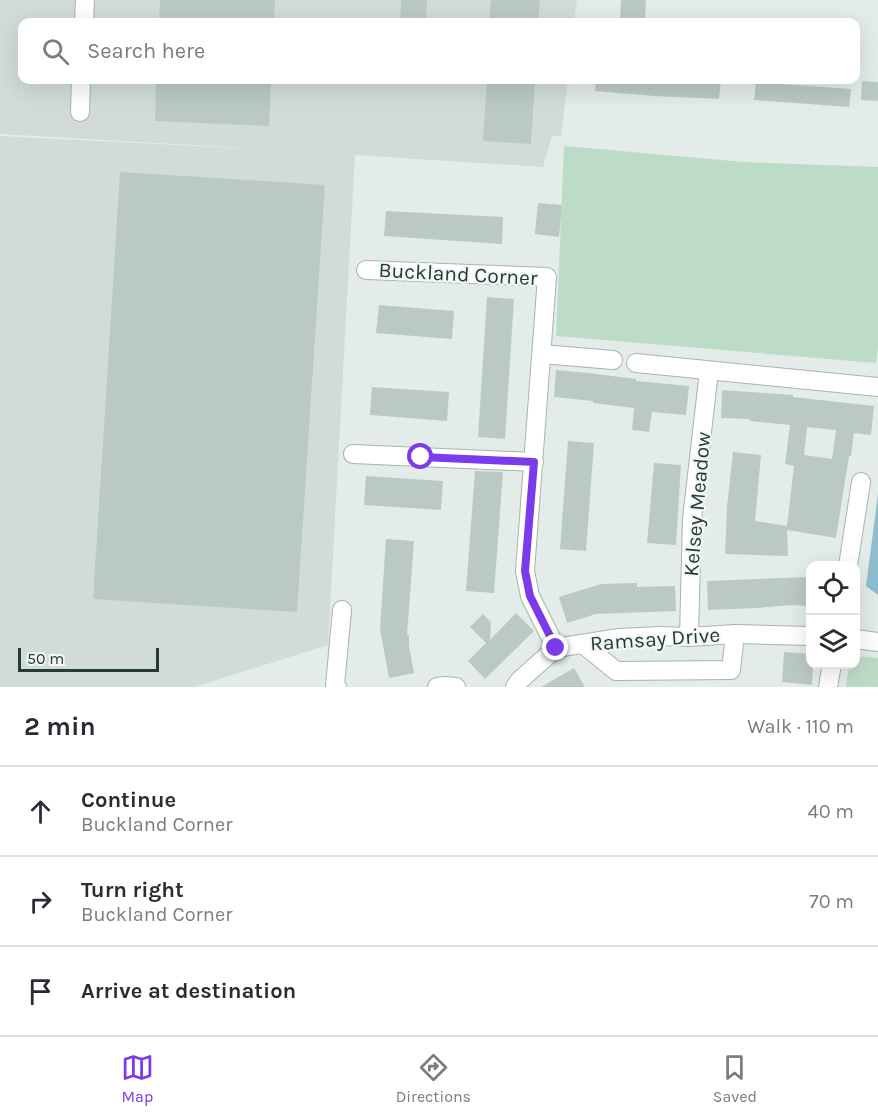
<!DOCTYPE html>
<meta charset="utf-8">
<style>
:root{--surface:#fff;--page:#f2f2f3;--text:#2b2b33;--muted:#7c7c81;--line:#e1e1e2;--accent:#7c3aed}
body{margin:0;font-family:Karla,sans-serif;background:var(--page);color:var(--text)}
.controls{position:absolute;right:18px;bottom:18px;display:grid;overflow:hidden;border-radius:12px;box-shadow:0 6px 24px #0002}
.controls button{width:54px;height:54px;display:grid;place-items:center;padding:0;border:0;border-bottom:2px solid var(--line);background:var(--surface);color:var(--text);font:30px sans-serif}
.scale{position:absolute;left:18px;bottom:15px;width:141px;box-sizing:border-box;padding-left:6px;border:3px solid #233c37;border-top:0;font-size:16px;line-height:21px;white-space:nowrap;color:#233c37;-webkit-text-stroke:4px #f3f8f6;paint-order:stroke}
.stop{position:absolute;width:18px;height:18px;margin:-14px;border:4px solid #7c3aed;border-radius:50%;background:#fff}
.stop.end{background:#7c3aed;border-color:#fff;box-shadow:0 2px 6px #0008}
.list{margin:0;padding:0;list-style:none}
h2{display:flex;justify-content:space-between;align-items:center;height:78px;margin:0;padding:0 24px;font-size:26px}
h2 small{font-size:20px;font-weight:400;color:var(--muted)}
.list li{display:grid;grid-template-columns:39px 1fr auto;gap:18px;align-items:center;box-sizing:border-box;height:90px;padding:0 24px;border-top:2px solid var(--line)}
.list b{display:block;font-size:22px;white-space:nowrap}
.list p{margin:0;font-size:20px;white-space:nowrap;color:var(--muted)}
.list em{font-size:20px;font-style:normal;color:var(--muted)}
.icon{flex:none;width:33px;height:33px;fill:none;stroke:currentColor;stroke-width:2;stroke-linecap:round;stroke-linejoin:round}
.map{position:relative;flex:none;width:878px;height:687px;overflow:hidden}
.search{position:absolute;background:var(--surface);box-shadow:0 6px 24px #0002;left:18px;right:18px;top:18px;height:66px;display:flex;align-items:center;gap:15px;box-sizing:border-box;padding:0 21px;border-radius:12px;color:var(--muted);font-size:22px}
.sheet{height:348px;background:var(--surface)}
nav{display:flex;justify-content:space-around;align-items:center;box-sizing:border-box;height:84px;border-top:2px solid var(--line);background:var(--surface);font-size:16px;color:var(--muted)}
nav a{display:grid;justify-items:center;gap:3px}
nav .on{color:var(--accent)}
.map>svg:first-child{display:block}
.built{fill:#d1dcd8}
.green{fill:#bddcc8}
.water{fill:#8ebece}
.building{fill:#bbc9c5;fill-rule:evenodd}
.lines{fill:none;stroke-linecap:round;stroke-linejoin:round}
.minor-casing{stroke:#a6b4af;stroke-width:20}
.minor{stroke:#fff;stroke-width:18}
.route{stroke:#7c3aed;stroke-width:8}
.labels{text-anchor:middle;stroke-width:4.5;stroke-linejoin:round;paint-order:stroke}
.street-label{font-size:21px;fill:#233c37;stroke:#f3f8f6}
</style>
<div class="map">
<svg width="878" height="687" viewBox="0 0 878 687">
<rect width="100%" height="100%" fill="#e3ece8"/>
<polygon class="built" points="0,0 577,0 574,22 22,22 22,80 568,80 561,136 552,136 543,167 355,155 328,645 194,687 0,687 0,136 276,150 0,134"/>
<g class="green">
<polygon points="564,146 744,162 878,167 878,345 876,363 556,336"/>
<polygon points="856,656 878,658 878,687 846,687 849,665 856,664"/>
</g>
<polygon class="water" points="878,494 878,595 866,586"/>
<g class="building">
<polygon points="160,0 275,0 274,22 159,22"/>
<polygon points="401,0 427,0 426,22 400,22"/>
<polygon points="491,0 540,0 538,22 489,22"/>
<polygon points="621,0 646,0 645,22 620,22"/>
<polygon points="156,80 271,80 269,126 155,121"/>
<polygon points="487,80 535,80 531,144 483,141"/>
<polygon points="596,80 721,80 719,99 654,96 595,91"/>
<polygon points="862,81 878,82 878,101 861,100"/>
<polygon points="756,82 851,89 849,107 754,100"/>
<polygon points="120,172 325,185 297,612 93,599"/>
<polygon points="538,203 562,205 559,237 535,234"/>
<polygon points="386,211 503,217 502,244 384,236"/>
<polygon points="487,297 514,299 505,439 478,437"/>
<polygon points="379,305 454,311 452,339 376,333"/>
<polygon points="556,370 588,373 636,379 636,381 689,386 686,415 652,412 649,432 632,430 634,408 593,403 593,401 554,397"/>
<polygon points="372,387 449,392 447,421 370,415"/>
<path d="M 722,390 L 793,395 L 793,397 L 874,406 L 871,435 L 854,433 L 851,456 L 849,456 L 836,538 L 787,530 L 788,556 L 725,554 L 727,507 L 733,452 L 761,455 L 755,521 L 787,526 L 794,466 L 785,464 L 790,425 L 750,421 L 750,419 L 721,418 ZM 807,427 L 836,430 L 832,459 L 804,455 Z"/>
<polygon points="568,441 594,443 586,551 560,549"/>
<polygon points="654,463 681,465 676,545 647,543"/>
<polygon points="475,471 503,472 494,593 466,591"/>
<polygon points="366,476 443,481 441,510 364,505"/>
<polygon points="386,539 414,541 407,635 409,635 409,646 414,673 389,678 380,629"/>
<polygon points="810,577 810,606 792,605 757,608 708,610 707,581"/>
<polygon points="637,583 637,587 675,586 676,611 596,614 567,623 559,597 601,584"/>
<polygon points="516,613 534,631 485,679 468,661 486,643 470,627 483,614 491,622 490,640"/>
<polygon points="784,652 810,654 810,664 813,664 812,685 782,682"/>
<polygon points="574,668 585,687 541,687"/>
</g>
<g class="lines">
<defs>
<g id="minor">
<polyline points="84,22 85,0"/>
<polyline points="80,112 81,80"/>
<polyline points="366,270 547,277 525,571 530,596 556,648"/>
<polyline points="542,354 613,360"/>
<polyline points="636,363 878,387"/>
<polyline points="353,454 534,462"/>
<polyline points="848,566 861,482"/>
<polyline points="689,637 692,519 709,371"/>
<polyline points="856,639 878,642"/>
<polyline points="583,644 616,671 731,670 735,634"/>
<polyline points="337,687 335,685 342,610"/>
<polyline points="437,687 445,686 456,687"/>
<polyline points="515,687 520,680 556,648 619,638 660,636 689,637 735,634 810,636"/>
<polyline points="828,687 832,664"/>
</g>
</defs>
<use href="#minor" class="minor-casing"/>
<use href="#minor" class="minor"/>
</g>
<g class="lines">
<polyline class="route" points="421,457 534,462 525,571 530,596 556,648"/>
</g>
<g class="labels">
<g class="street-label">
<text transform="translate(458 274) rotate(3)" y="7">Buckland Corner</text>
<text transform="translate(697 504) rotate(-85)" y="7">Kelsey Meadow</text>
<text transform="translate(655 639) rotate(-4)" y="7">Ramsay Drive</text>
</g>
</g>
</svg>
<div class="controls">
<button><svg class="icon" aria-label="locate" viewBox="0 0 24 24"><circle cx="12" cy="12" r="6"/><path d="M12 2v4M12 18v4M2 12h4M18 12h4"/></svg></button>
<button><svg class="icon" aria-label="layers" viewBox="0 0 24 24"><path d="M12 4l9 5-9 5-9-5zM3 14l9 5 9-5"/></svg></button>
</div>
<div class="scale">50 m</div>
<div class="stop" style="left:421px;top:457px"></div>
<div class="stop end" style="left:556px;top:648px"></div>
<div class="search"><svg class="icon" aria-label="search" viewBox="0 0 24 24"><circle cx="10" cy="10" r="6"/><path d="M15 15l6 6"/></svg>Search here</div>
</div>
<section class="sheet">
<h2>2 min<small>Walk · 110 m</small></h2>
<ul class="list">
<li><svg class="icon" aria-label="ahead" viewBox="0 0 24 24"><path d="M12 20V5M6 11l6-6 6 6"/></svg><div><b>Continue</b><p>Buckland Corner</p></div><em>40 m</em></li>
<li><svg class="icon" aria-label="right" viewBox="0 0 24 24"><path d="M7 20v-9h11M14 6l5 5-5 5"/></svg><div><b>Turn right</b><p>Buckland Corner</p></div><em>70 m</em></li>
<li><svg class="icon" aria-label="arrive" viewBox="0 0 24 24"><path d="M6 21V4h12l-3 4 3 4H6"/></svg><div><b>Arrive at destination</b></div></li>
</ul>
</section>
<nav>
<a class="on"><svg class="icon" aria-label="map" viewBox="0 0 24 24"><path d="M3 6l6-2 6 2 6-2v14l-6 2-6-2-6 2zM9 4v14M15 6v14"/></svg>Map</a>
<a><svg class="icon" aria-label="directions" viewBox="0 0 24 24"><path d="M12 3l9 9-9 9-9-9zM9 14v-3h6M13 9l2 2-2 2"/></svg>Directions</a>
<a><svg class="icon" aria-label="saved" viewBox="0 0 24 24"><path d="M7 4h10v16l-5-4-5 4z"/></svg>Saved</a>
</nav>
